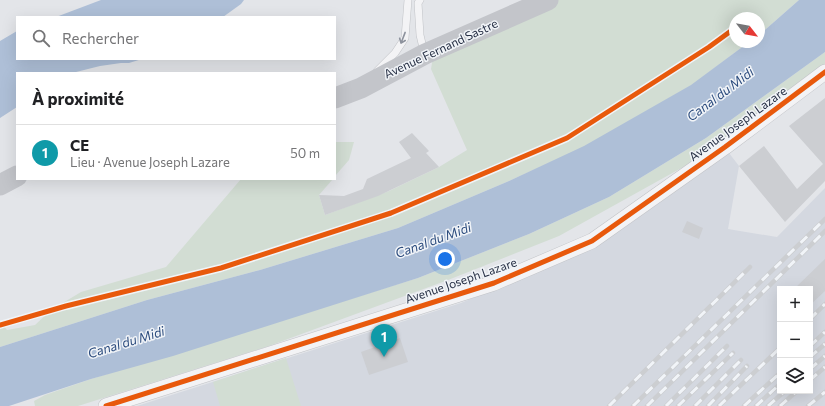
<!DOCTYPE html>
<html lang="fr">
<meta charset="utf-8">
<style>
:root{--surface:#fff;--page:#f2f2f2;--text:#202124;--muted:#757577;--line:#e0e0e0;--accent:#2563eb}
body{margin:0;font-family:Commissioner,sans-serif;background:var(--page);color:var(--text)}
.controls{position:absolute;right:12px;bottom:12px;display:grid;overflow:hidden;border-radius:0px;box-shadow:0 4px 16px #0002}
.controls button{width:36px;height:36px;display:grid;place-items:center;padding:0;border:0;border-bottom:1px solid var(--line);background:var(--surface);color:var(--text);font:20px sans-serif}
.compass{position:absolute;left:729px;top:12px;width:36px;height:36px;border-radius:50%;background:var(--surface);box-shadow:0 4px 16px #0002;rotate:121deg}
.you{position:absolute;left:445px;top:259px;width:14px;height:14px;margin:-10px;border:3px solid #fff;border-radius:50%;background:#1a73e8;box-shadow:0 0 0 6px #1a73e833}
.badge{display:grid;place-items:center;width:26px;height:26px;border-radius:50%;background:var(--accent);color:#fff;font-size:13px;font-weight:700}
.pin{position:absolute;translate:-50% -33px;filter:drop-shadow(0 1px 2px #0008)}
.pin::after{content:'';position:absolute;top:21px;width:14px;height:12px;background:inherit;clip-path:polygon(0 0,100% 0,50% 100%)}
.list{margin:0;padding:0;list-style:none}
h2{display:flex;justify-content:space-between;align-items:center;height:52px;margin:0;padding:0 16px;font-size:17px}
h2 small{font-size:13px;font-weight:400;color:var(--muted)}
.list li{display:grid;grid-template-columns:26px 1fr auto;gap:12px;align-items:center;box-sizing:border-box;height:56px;padding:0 16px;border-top:1px solid var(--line)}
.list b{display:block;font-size:15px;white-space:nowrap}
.list p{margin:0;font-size:13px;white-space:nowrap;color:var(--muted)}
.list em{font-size:13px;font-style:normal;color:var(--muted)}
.icon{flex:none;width:22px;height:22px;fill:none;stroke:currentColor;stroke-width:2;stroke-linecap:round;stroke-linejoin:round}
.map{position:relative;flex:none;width:825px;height:406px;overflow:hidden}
.search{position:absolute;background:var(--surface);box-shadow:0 4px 16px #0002;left:16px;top:16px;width:320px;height:44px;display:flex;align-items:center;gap:10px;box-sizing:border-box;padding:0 14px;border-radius:0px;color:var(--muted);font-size:15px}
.panel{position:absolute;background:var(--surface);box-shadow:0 4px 16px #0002;left:16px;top:72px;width:320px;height:108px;border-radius:0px}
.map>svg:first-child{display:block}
.built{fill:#d4d8e0;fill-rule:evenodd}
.green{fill:#d2ddd3}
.water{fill:#aebfd7}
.building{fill:#ccced2}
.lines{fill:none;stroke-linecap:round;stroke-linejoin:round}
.lane-casing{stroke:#c1c3c7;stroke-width:8}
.street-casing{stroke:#c1c3c7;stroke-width:16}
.lane{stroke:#f3f3f5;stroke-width:7}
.street{stroke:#f3f3f5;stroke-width:15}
.secondary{stroke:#c3c5ca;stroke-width:21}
.rail-casing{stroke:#ccced1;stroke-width:4.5}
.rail{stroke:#f1f4f8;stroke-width:3;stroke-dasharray:9;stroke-linecap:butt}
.cycleway-casing{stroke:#f1f4f8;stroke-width:8}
.cycleway{stroke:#e8590c;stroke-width:5}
.oneway{stroke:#8d929d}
.labels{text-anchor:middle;stroke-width:3;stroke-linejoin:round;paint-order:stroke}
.street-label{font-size:12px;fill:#273045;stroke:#f1f4f8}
.water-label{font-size:13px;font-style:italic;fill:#2c4c7e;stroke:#f1f4f8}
</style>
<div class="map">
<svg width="825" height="406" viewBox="0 0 825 406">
<rect width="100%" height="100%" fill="#e3e5e9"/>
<path class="built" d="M 729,153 L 739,166 L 728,229 L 777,237 L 825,188 L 825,406 L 137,406 L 461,303 L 596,245 L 628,225 ZM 780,289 L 810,289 L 810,391 L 780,391 Z"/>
<g class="green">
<polygon points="548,0 799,0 759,35 759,18 735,18 735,42 749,42 692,85 584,147 509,181 398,228 260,270 147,300 0,347 0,321 7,330 35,325 51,310 81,292 166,267 241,179 333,179 319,195 325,215 389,191 439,167 467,150 431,69 434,51"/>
<polygon points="825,52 825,67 703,156 559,236 448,280 269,346 78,406 35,406 34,401 45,395 91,379 279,321 418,278 529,234 609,197 706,138"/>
<polygon points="335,142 354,142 349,160 335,176"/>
<polygon points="286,358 301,406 220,406 213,382"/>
</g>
<g class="water">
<polygon points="101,0 244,0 241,4 223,17 56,17"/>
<polygon points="799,0 825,0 825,52 706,138 609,197 529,234 418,278 173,356 91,379 9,406 0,406 0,347 147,300 260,270 398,228 509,181 584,146 691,85 749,42 759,42 759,35"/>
<polygon points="17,31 17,59 142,59 129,63 121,63 100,66 72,73 17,73 17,107 0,118 0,41"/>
</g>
<g class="building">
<polygon points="825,98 825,181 785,222 739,166 764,146 797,189 823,164 789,126"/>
<polygon points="412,133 429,151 426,153 439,167 378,196 325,215 319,195 344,196 363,189 367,179 411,158 399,142"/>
<polygon points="687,221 703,228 699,239 682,232"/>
<polygon points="825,259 825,291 810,305 810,289 794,289"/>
<polygon points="400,338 408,362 369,375 361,352"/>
</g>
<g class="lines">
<defs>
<g id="lane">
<polyline points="420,0 418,3 420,35 424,52"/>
<polyline points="377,71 395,53 405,38 408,0"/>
</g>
<polyline id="street" points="106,406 494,283 592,241 725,147 825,72"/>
</defs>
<use href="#lane" class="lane-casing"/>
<use href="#street" class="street-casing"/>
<use href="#lane" class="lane"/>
<use href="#street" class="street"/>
<g class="secondary">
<polyline points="335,98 361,88 425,54 548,0"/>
<polyline points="0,185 17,176"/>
</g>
<defs>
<g id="rail">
<polyline points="810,319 825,304"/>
<polyline points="810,346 825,332"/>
<polyline points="810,357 825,344"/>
<polyline points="810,369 825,356"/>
<polyline points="810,380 825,367"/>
<polyline points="609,406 750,267"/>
<polyline points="633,406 825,219"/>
<polyline points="647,406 825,231"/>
<polyline points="666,406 727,346"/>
<polyline points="678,406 733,353"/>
<polyline points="695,406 741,360"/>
<polyline points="708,406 747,366"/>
<polyline points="719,406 780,348"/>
<polyline points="744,406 780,373"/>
<polyline points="756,406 780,384"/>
<polyline points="768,406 785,391"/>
<polyline points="780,406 797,391"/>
<polyline points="808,406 825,392"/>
</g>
</defs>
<use href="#rail" class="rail-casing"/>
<use href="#rail" class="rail"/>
<defs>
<g id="cycleway">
<polyline points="0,325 66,306 221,268 391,213 567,138 709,47 735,28"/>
<polyline points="106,406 494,283 592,241 725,147 825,72"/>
</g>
</defs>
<use href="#cycleway" class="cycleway-casing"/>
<use href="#cycleway" class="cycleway"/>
</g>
<defs><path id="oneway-shaft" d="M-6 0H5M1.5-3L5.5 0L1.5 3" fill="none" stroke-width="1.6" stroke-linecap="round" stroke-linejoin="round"/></defs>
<use class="oneway" href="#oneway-shaft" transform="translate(403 38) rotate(111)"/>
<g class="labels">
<g class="street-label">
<text transform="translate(441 49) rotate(-25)" y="4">Avenue Fernand Sastre</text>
<text transform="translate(738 124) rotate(-36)" y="4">Avenue Joseph Lazare</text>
<text transform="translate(461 281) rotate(-19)" y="4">Avenue Joseph Lazare</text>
</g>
<g class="water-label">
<text transform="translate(720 94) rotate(-37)" y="5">Canal du Midi</text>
<text transform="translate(433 240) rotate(-20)" y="5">Canal du Midi</text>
<text transform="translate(126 342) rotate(-17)" y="5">Canal du Midi</text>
</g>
</g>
</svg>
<div class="controls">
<button>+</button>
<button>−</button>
<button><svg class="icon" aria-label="layers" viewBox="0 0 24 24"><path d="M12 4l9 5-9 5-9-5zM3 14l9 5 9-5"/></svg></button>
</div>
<svg class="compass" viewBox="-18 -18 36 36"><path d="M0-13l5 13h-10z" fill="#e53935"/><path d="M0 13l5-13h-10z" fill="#757577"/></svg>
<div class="you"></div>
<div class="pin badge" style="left:384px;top:357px;background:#0f9aa8">1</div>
<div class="search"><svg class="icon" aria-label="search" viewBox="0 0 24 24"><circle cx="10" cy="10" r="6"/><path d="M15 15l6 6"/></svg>Rechercher</div>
<section class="panel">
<h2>À proximité<small></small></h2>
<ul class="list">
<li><span class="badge" style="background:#0f9aa8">1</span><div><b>CE</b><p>Lieu · Avenue Joseph Lazare</p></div><em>50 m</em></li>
</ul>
</section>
</div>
